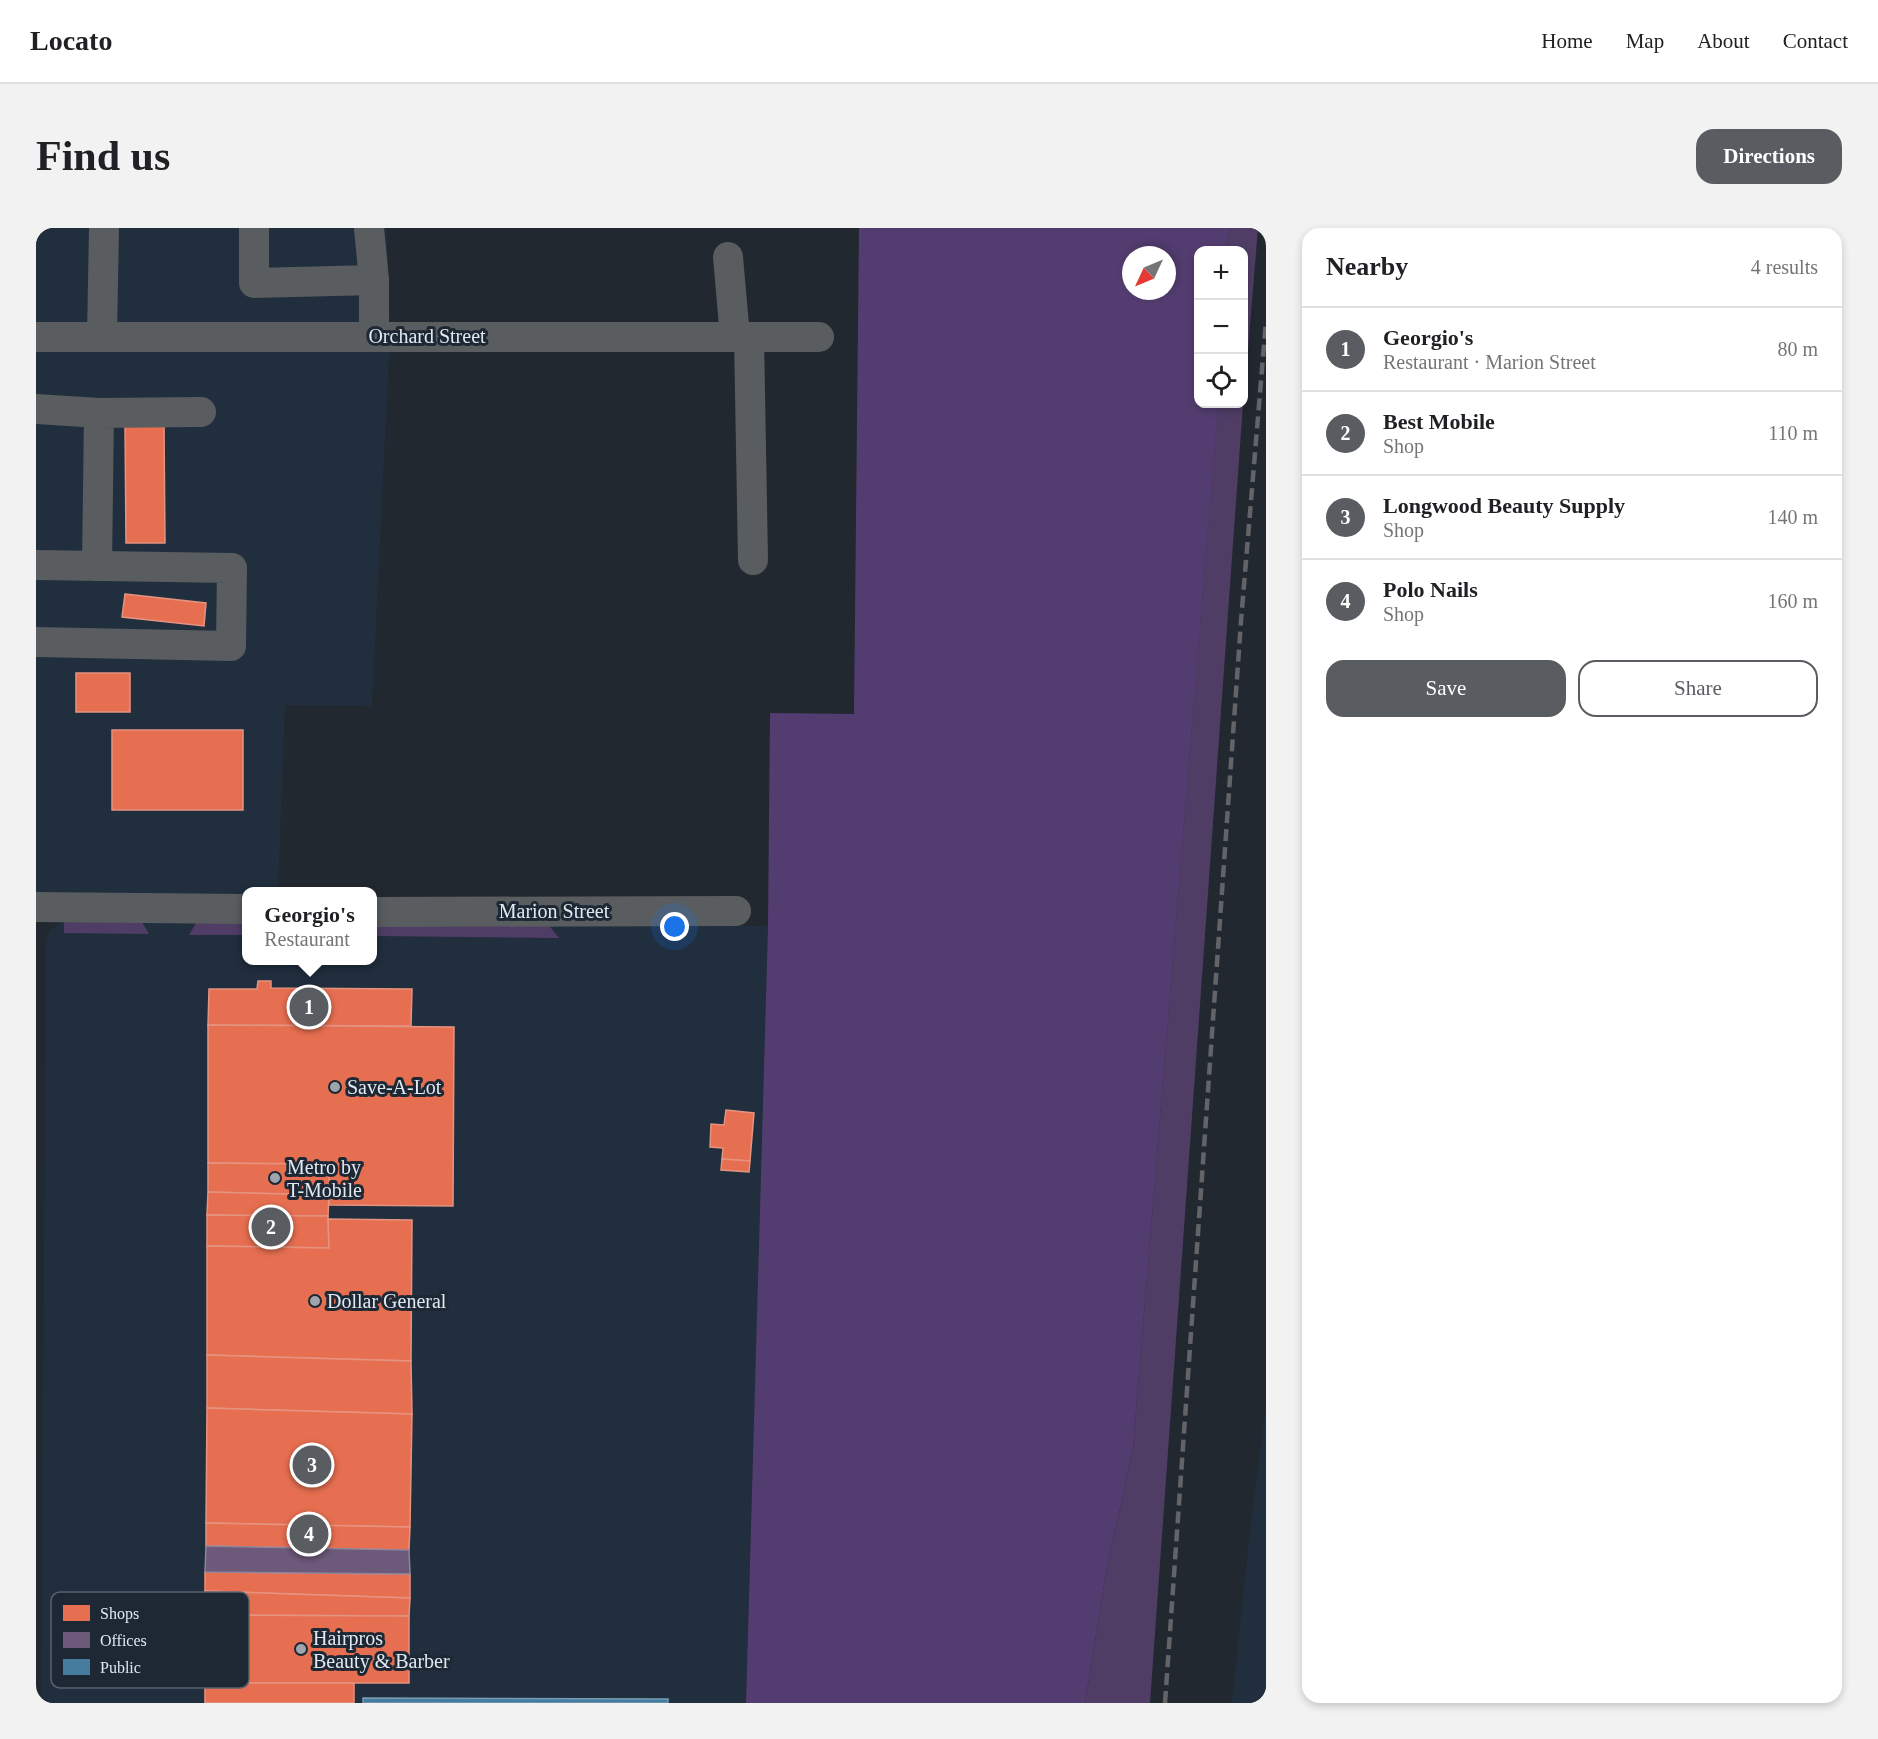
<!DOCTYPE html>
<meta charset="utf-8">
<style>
:root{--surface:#fff;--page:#f2f2f2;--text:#202124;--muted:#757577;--line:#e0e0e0;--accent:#595c61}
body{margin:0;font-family:Georgia,serif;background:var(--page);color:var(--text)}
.controls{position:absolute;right:18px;top:18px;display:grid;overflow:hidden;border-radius:12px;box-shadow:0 3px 9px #0003}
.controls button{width:54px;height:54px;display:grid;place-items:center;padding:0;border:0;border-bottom:2px solid var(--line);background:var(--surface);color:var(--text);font:30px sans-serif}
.compass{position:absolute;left:1086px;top:18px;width:54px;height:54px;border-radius:50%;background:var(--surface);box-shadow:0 3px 9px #0003;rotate:226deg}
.you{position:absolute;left:639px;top:699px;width:21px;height:21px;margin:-15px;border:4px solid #fff;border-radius:50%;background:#1a73e8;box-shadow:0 0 0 9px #1a73e833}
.badge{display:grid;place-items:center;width:39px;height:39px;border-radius:50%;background:var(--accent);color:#fff;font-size:20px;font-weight:700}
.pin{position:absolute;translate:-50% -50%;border:3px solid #fff;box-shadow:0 2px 6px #0006}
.popup{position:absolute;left:206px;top:659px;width:135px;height:78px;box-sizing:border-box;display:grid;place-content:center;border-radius:12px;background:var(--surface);filter:drop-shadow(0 2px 4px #0005);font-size:20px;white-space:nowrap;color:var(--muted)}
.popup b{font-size:22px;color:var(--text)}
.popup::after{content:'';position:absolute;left:50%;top:100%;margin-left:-12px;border:12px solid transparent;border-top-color:var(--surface)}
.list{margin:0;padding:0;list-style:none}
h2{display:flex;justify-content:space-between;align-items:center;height:78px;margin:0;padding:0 24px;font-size:26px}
h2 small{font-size:20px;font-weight:400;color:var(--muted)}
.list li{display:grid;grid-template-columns:39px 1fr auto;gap:18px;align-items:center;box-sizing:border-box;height:84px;padding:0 24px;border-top:2px solid var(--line)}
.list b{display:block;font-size:22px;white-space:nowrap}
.list p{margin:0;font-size:20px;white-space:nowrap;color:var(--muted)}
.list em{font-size:20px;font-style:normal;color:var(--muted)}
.actions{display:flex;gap:12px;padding:18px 24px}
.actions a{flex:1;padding:14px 0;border:2px solid var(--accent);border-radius:18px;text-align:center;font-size:21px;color:var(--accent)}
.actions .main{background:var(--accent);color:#fff}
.icon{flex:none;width:33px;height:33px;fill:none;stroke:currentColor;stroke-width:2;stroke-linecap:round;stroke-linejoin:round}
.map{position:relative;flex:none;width:1230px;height:1475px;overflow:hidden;border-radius:18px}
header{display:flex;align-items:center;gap:36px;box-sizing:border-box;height:84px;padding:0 30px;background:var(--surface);border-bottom:2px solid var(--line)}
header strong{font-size:28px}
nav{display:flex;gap:33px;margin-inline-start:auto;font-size:21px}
.intro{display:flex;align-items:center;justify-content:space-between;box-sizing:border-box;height:144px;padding:0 36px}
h1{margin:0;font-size:42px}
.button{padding:15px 27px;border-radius:18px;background:var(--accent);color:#fff;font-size:21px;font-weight:700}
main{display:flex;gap:36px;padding:0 36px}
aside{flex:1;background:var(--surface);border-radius:18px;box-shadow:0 3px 9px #0003}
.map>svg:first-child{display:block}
.built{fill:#202e3e}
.green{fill:#4f3d65}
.forest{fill:#533d70;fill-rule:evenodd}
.shops{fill:#e76f51;stroke:#e59381;stroke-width:1.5}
.offices{fill:#6d597a;stroke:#90849d;stroke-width:1.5}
.public{fill:#457b9d;stroke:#749cb6;stroke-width:1.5}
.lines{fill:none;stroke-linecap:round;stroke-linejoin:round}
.minor{stroke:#595d5f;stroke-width:30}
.rail{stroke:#626468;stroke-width:4.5;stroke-dasharray:12 6;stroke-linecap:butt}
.poi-dot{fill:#9ea5ac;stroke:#1d2834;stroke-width:2}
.labels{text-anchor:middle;stroke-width:6;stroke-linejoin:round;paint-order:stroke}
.street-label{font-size:20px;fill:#e0e8f0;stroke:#1d2834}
.poi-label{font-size:20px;fill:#e0e8f0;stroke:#1d2834;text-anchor:start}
.key{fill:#1d2834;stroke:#58626c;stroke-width:1.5}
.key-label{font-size:16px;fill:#e0e8f0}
</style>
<header>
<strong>Locato</strong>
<nav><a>Home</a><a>Map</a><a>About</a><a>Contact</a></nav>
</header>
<div class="intro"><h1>Find us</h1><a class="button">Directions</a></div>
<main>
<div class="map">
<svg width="1230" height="1475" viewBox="0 0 1230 1475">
<rect width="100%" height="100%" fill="#22282f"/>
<g class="built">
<polygon points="0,0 351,0 354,107 336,478 249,477 242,663 210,664 210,682 0,679"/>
<polygon points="28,694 210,695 210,732 336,732 336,695 732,698 710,1475 5,1475 10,712 14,702"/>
<polygon points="1230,1179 1230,1475 1196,1475 1213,1313"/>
</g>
<g class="green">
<polygon points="1193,0 1222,0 1208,171 1208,22 1190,22"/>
<polygon points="1182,176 1207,176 1114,1475 1049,1475 1070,1345 1097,1220"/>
<polygon points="28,694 106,694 113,706 28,705"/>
<polygon points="160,695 210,695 210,707 153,707"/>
<polygon points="336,695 511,695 523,710 336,708"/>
</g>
<path class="forest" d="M 823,0 L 1193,0 L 1190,22 L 1162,22 L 1162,176 L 1182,176 L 1181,192 L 1097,1220 L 1070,1345 L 1049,1475 L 710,1475 L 732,698 L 734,485 L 818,486 ZM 1095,27 L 1131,27 L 1131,63 L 1095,63 Z"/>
<g class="shops">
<polygon points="89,196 128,196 129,315 90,315"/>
<polygon points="89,366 170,375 168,398 86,389"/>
<rect x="40" y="445" width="54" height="39"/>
<rect x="76" y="502" width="131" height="80"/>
<polygon points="222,753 235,753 235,760 376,761 375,798 172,797 173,761 221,761"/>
<polygon points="172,797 418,799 417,978 293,977 293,936 172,935"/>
<polygon points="690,882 718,885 714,933 686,931 687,920 674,919 675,896 688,897"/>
<polygon points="686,931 714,933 713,944 685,942"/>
<polygon points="172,935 293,936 293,967 172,964"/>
<polygon points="172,964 293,967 292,988 171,987"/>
<polygon points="171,987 292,988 293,1020 171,1018"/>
<polygon points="292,991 376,992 375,1133 171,1127 171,1018 293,1020"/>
<polygon points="171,1127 375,1133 376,1186 171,1180"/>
<polygon points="171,1180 376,1186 374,1299 170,1295"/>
<polygon points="170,1295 374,1299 373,1322 170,1318"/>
<polygon points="169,1344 374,1346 374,1370 169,1363"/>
<polygon points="169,1363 374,1370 373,1388 169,1387"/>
<polygon points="169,1387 373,1388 373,1455 169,1455"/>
<rect x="169" y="1455" width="149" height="20"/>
</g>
<polygon class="offices" points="170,1318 373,1322 374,1346 169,1344"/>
<polygon class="public" points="327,1470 632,1471 632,1475 327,1475"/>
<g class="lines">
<g class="minor">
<polyline points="218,0 218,55 338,52"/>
<polyline points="333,0 338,52 338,108"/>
<polyline points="692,29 699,109"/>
<polyline points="66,108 68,0"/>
<polyline points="0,109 783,109"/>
<polyline points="713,109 717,332"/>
<polyline points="0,181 63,185"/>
<polyline points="0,337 196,340 195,418 0,414"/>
<polyline points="61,338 63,185 165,184"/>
<polyline points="0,679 210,681"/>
<polyline points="336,684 700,683"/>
</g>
<polyline class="rail" points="1129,1475 1205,393 1230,93"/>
</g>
<g class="poi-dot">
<circle cx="299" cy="859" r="6"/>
<circle cx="239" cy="950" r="6"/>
<circle cx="279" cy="1073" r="6"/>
<circle cx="265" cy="1421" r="6"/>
</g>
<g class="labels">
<g class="street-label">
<text x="391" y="115">Orchard Street</text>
<text x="518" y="690">Marion Street</text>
</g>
<g class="poi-label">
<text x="311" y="866">Save-A-Lot</text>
<text x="251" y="946">Metro by<tspan x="251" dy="23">T-Mobile</tspan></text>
<text x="291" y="1080">Dollar General</text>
<text x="277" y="1417">Hairpros<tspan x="277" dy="23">Beauty &amp; Barber</tspan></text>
</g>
</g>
<rect x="15" y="1364" width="198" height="96" rx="9" class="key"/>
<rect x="27" y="1377" width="27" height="16" fill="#e76f51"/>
<rect x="27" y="1404" width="27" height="16" fill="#6d597a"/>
<rect x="27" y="1431" width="27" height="16" fill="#457b9d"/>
<g class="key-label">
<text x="64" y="1391">Shops</text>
<text x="64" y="1418">Offices</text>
<text x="64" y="1445">Public</text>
</g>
</svg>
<div class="controls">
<button>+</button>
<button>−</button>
<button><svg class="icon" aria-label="locate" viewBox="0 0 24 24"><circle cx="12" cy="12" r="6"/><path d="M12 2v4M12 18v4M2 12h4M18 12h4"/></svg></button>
</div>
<svg class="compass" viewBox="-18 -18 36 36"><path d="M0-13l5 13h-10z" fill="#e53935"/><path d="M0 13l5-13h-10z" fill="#757577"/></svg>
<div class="you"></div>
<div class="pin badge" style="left:273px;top:779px">1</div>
<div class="popup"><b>Georgio's</b>Restaurant</div>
<div class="pin badge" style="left:235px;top:999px">2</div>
<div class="pin badge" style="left:276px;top:1237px">3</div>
<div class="pin badge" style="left:273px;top:1306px">4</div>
</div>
<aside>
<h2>Nearby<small>4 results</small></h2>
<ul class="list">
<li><span class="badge">1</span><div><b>Georgio's</b><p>Restaurant · Marion Street</p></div><em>80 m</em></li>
<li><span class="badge">2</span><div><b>Best Mobile</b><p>Shop</p></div><em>110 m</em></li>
<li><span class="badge">3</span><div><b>Longwood Beauty Supply</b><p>Shop</p></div><em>140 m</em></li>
<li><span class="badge">4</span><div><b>Polo Nails</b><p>Shop</p></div><em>160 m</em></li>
</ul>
<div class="actions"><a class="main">Save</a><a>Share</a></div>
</aside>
</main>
